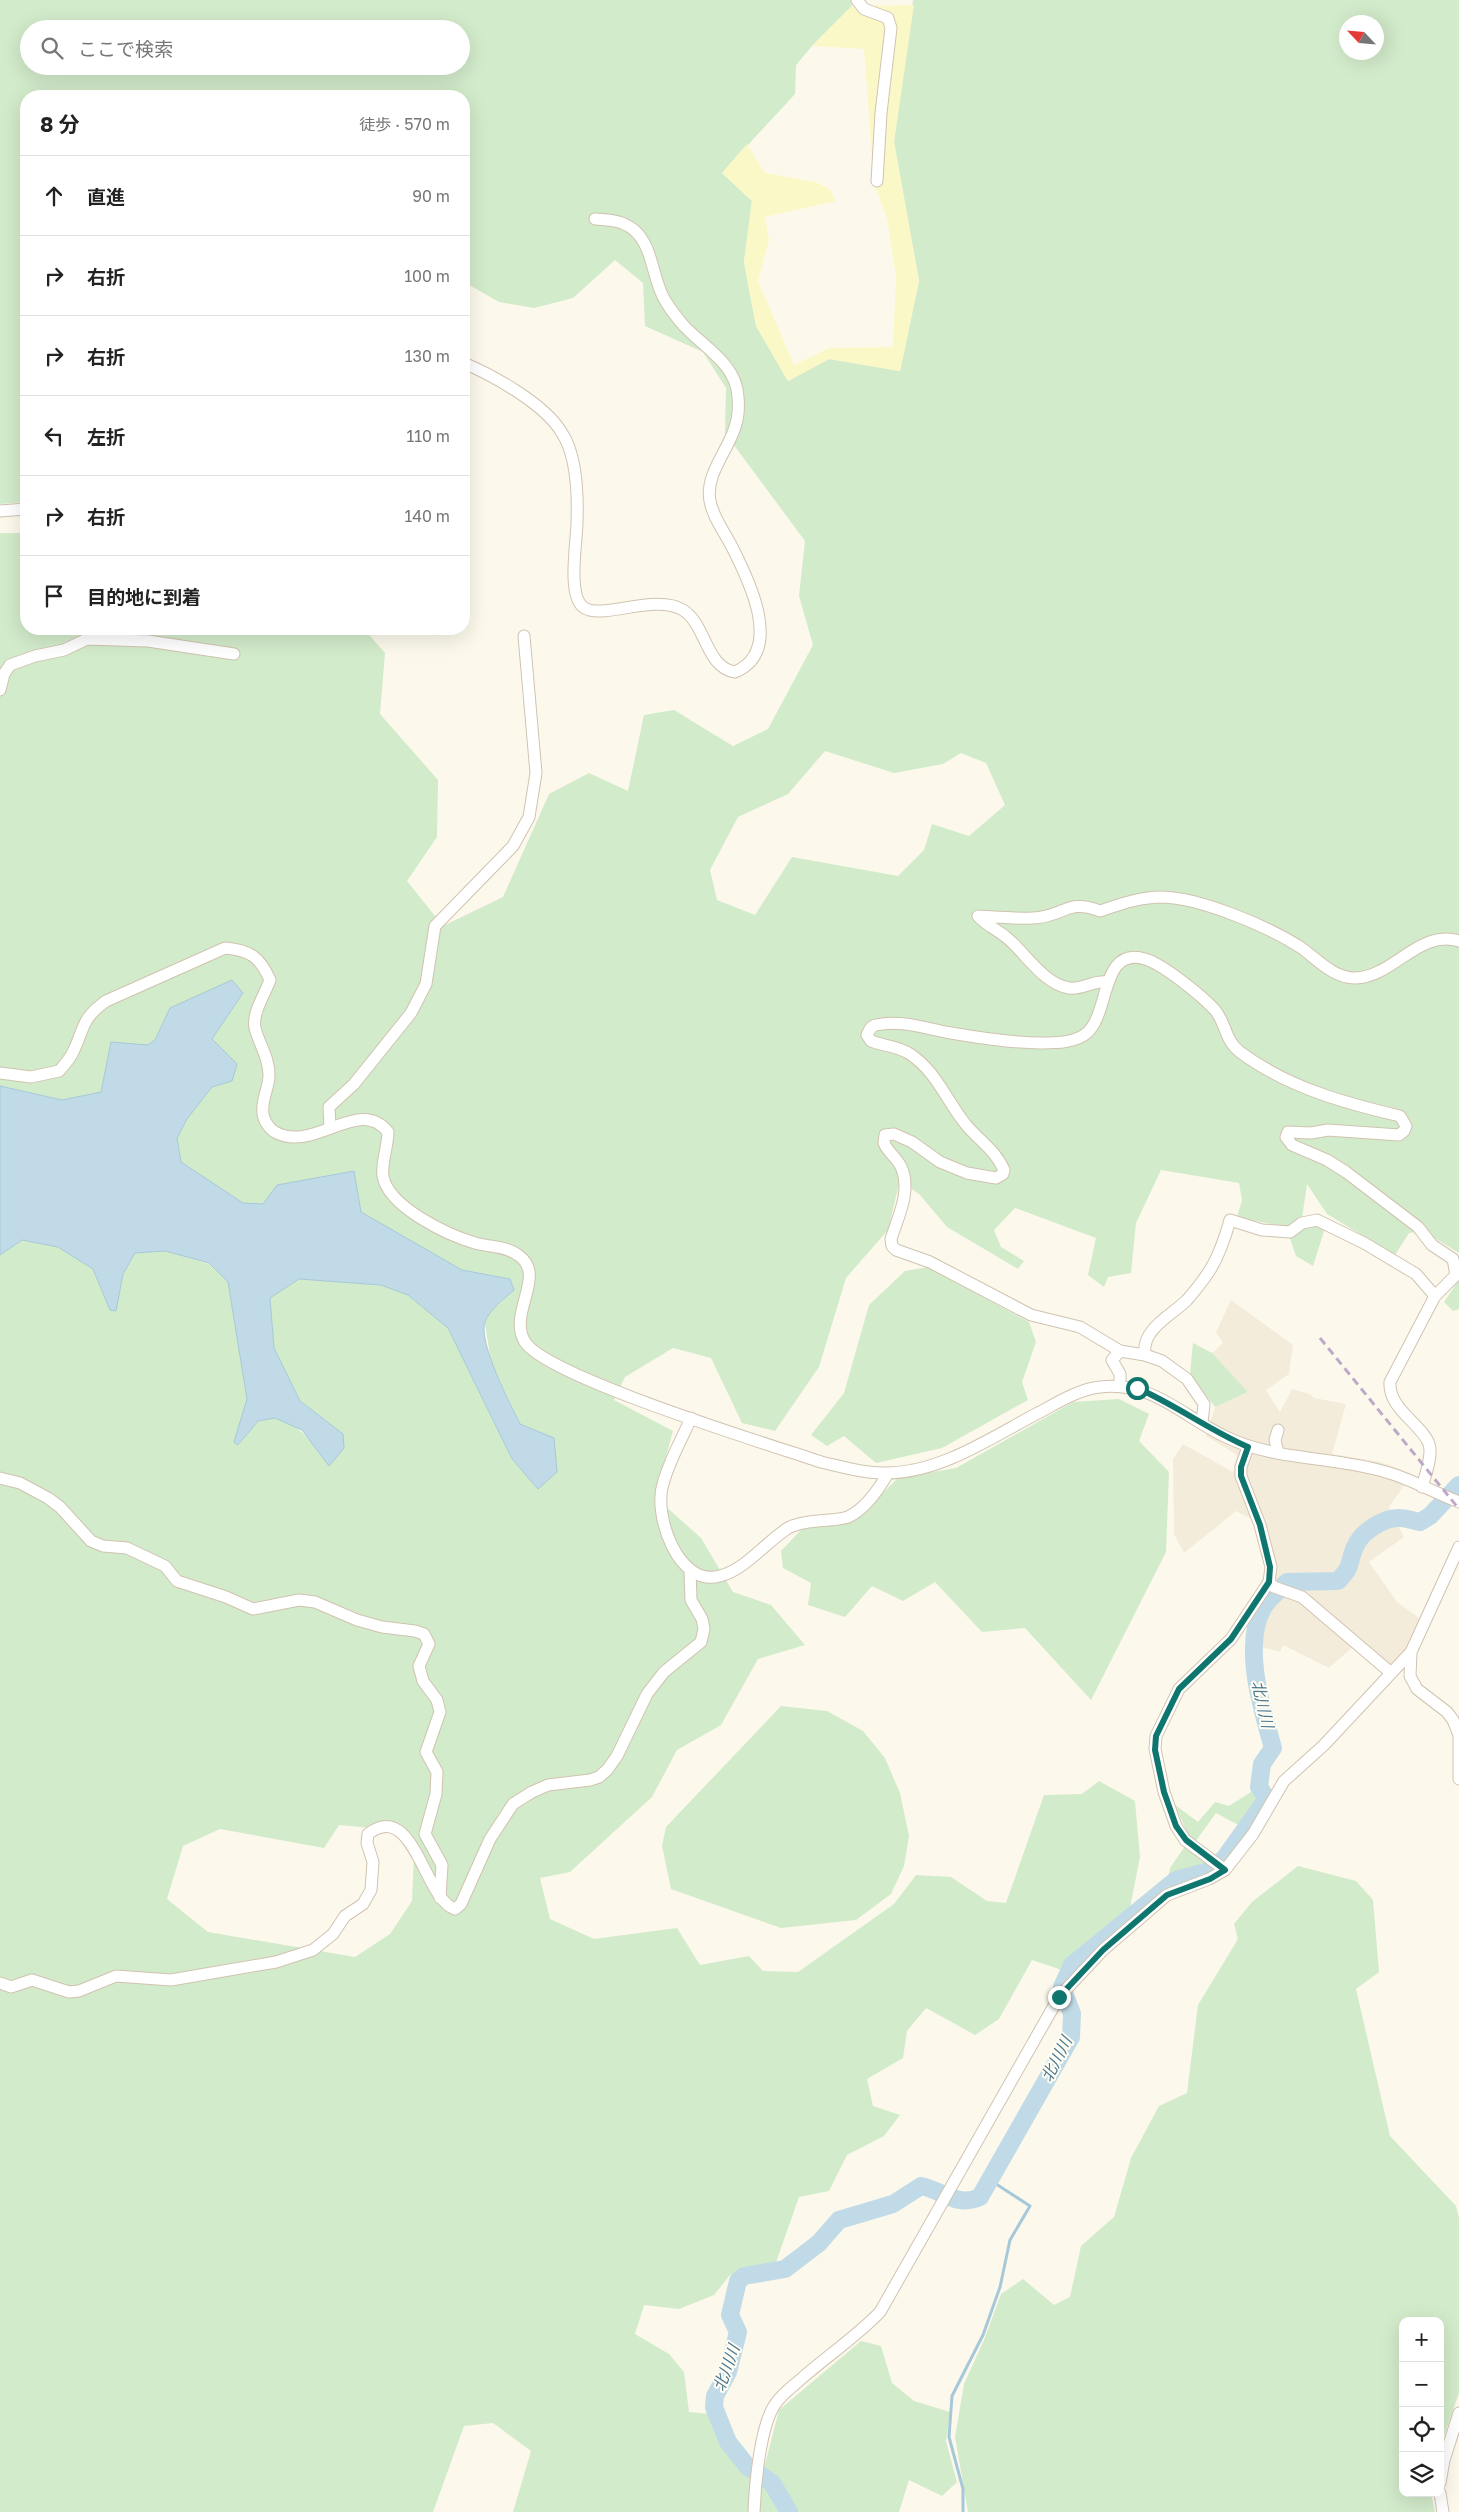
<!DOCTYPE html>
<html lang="ja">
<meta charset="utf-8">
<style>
:root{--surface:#fff;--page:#f2f2f2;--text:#222;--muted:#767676;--line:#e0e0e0}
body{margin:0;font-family:"Golos Text","Noto Sans JP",sans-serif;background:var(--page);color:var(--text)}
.controls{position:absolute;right:15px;bottom:15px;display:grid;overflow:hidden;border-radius:10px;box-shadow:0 5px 20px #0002}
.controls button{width:45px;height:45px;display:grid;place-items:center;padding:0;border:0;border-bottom:1px solid var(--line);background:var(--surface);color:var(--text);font:25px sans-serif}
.compass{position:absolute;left:1339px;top:15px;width:45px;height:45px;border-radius:50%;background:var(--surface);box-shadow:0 5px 20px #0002;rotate:296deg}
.stop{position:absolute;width:15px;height:15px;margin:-11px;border:4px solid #0f766e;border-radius:50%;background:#fff}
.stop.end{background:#0f766e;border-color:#fff;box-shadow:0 1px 5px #0008}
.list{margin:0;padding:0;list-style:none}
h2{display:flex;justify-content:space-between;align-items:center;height:65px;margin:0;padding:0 20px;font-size:21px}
h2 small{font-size:16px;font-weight:400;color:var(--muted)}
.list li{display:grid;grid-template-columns:32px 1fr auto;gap:15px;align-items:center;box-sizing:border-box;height:80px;padding:0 20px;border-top:1px solid var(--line)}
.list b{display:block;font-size:19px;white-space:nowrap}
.list em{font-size:16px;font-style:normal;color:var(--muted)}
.icon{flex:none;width:28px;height:28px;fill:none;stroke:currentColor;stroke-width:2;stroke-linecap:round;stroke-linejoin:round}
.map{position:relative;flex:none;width:1459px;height:2512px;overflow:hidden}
.search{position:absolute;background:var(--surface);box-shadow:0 5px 20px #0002;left:20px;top:20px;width:450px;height:55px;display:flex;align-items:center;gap:12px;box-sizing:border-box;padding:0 18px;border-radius:28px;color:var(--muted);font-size:19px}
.panel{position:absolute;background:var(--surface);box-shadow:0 5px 20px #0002;left:20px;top:90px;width:450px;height:545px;border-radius:20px}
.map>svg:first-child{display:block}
.residential{fill:#f4ecda}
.green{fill:#d2ebca;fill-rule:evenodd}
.sand{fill:#fbf8c8}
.water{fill:#c0dbe7;stroke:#a6c8d8}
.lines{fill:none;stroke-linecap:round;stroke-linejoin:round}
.stream{stroke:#a6c8d8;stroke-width:3}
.river{stroke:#c0dbe7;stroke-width:18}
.minor-casing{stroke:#d0c3b0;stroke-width:13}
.minor{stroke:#fff;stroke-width:11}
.rail{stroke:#bfa9c8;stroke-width:3;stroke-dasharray:8 5;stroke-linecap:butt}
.route{stroke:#0f766e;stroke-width:6}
.labels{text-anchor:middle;stroke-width:4;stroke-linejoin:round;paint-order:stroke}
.water-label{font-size:16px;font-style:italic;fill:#4b7a92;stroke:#fffcf3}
</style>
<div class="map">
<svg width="1459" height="2512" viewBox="0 0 1459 2512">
<rect width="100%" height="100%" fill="#fcf9ec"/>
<polygon class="residential" points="1231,1300 1293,1345 1289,1374 1266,1390 1280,1412 1292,1389 1310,1394 1314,1398 1346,1404 1332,1454 1381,1462 1412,1474 1389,1507 1404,1537 1369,1562 1397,1602 1422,1620 1408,1646 1385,1672 1355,1645 1329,1668 1283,1645 1280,1652 1261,1647 1254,1610 1275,1576 1255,1521 1236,1511 1184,1553 1174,1534 1173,1459 1183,1444 1233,1472 1237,1455 1206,1436 1215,1407 1248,1392 1212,1353 1223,1343 1216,1332"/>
<g class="green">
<path d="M 0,0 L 851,0 L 852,6 L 812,46 L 796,65 L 795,94 L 722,173 L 752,201 L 744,262 L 756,326 L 788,381 L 829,359 L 900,371 L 919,281 L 894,142 L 913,0 L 1459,0 L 1459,1253 L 1423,1231 L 1409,1233 L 1395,1255 L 1327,1214 L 1307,1184 L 1302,1218 L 1325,1228 L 1313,1266 L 1296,1256 L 1286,1227 L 1237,1217 L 1242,1200 L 1239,1183 L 1161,1170 L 1136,1223 L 1131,1273 L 1108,1277 L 1104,1287 L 1088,1275 L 1096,1238 L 1015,1208 L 994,1230 L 1001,1247 L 1024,1261 L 1018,1269 L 947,1227 L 920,1195 L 900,1180 L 888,1230 L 846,1278 L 819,1367 L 775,1431 L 742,1423 L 711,1358 L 673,1348 L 625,1377 L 614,1400 L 673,1431 L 655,1497 L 701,1538 L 733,1592 L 771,1605 L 805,1645 L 758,1659 L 721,1725 L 677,1750 L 652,1797 L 570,1872 L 540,1878 L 550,1919 L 594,1939 L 677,1928 L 700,1965 L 749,1956 L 763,1971 L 798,1972 L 894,1904 L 916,1875 L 951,1877 L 987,1901 L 1006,1903 L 1044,1795 L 1082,1794 L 1099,1781 L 1135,1801 L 1140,1857 L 1129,1913 L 1062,1970 L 1032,1960 L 999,2019 L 975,2035 L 926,2008 L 907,2031 L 903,2058 L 867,2079 L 873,2106 L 900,2115 L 884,2136 L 847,2155 L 829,2191 L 799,2197 L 774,2268 L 730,2275 L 714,2295 L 679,2309 L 644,2305 L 635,2334 L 669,2354 L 684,2372 L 689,2412 L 711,2414 L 730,2457 L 760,2484 L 779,2410 L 861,2341 L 881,2346 L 892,2383 L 914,2401 L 950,2412 L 946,2441 L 957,2482 L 942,2496 L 909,2480 L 899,2512 L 513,2512 L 531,2451 L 493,2423 L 464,2426 L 433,2512 L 0,2512 L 0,1255 L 22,1240 L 58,1247 L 93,1269 L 110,1310 L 116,1311 L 123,1274 L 135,1253 L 165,1251 L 209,1264 L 228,1282 L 247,1399 L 234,1442 L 239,1445 C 244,1438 252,1424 259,1421 C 289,1407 314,1445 329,1465 L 343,1434 L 300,1401 L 274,1348 L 270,1298 L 299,1279 L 381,1285 L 408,1295 L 448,1328 L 512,1460 L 538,1488 L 554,1438 L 520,1424 L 491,1362 L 485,1323 L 491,1311 L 514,1290 L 510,1279 L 462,1270 L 361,1212 L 243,1203 L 181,1162 L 177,1138 L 187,1119 L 212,1087 L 232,1081 L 212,1039 L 243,993 L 170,1008 L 155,1040 L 148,1045 L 111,1042 L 101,1092 L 62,1100 L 0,1086 L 0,533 L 19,533 L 26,529 L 26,629 L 364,629 L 385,653 L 380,714 L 438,780 L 437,837 L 407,881 L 443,926 L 503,897 L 549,794 L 589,773 L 628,791 L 644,715 L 674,710 L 733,746 L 768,729 L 813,645 L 799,596 L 805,541 L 725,433 L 726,388 L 703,352 L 645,326 L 643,283 L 615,260 L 573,298 L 534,308 L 499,302 L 464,282 L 464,96 L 26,96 L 26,502 L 0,504 ZM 1346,22 L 1376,22 L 1376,52 L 1346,52 ZM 29,29 L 461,29 L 461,66 L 29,66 ZM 825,751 L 894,773 L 943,764 L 961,753 L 986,763 L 1005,805 L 969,836 L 932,824 L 924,850 L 898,876 L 792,857 L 755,915 L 717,900 L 710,870 L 738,817 L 788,794 ZM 339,1825 L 393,1830 L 414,1856 L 412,1901 L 390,1934 L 355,1957 L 208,1932 L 167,1899 L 183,1846 L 220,1829 L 324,1848 Z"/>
<polygon points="928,1267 1029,1322 1036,1342 1022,1382 1028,1400 942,1448 876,1463 844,1436 827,1446 811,1435 844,1393 869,1305 905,1271"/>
<polygon points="1459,1280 1459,1309 1453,1311 1444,1302"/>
<polygon points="1193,1343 1212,1353 1248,1392 1215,1407 1190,1374"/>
<polygon points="1119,1399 1149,1414 1139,1441 1169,1472 1166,1552 1091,1700 1025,1628 982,1632 935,1582 903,1601 872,1586 845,1617 808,1605 811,1583 783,1568 781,1551 802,1529 854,1521 898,1478 956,1468 1073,1402"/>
<polygon points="781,1706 827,1711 863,1731 885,1758 900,1793 909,1836 904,1866 891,1894 856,1920 781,1928 671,1889 662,1846 666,1827"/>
<polygon points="1251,1792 1261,1798 1242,1827 1216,1813 1190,1849 1209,1865 1168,1879 1170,1868 1190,1839 1175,1805 1198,1822 1215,1802 1229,1806"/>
<polygon points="1298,1866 1356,1881 1373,1900 1379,1972 1356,1989 1390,2136 1456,2206 1459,2218 1459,2393 1440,2447 1440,2321 1403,2321 1403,2493 1431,2493 1435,2512 968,2512 955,2437 964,2384 984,2340 1001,2294 1023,2279 1054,2305 1070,2297 1081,2246 1114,2217 1131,2158 1159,2106 1187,2093 1198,2005 1238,1939 1234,1924 1252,1902"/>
</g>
<polygon class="sand" points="914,5 894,142 919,281 900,371 829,359 788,381 756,326 744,262 752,201 722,173 747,144 765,173 815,182 830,189 836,201 765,217 769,240 758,281 794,365 829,348 893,347 896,277 887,219 874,184 864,49 812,46 852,6"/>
<path class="water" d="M 232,980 L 243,993 L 212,1039 L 237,1064 L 232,1081 L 212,1087 L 187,1119 L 177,1138 L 181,1162 L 243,1203 L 263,1204 L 277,1185 L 354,1171 L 361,1212 L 462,1270 L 510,1279 L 514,1290 C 504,1299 490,1309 485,1322 C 478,1343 510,1403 520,1424 L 554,1438 L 557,1472 L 538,1489 L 512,1459 L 448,1328 L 408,1295 L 381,1285 L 299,1279 L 270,1298 L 274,1348 L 300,1401 L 343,1434 L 344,1448 L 329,1466 L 302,1430 L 275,1418 L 258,1421 L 238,1445 L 234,1442 L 247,1399 L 228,1282 L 209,1263 L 165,1251 L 135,1253 L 123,1274 L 116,1311 L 110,1310 L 93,1269 L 58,1247 L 22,1240 L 0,1255 L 0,1086 L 62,1100 L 101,1092 L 111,1042 L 148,1045 L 155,1040 L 170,1008 Z"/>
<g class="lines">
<polyline class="stream" points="963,2512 963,2489 949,2437 952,2396 983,2335 1000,2287 1010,2240 1030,2206 990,2180"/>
<path class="river" d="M 789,2512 L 772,2483 L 747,2466 L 728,2442 L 714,2407 L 715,2396 L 728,2372 L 738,2332 L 730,2315 L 738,2281 L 744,2276 L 785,2269 L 819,2243 L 839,2220 L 893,2204 L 921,2186 C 942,2190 957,2208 980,2197 L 1071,2037 L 1072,2014 L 1062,1987 L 1072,1965 L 1176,1880 L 1206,1872 L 1224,1859 L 1264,1803 L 1265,1796 L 1259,1787 L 1262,1764 L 1273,1748 C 1262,1709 1242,1646 1263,1608 C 1268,1599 1280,1590 1287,1582 L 1338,1581 C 1354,1564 1347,1565 1355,1547 C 1361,1532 1384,1517 1400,1518 C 1407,1518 1414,1521 1420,1522 L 1430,1516 L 1459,1485"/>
<defs>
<g id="minor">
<polyline points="857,0 864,9 888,18 891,28 881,113 877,181"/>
<path d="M 464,363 C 494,376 545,404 562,433 C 577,456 578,494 577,522 C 577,541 567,594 583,607 C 601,621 654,593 683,610 C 706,624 706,668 735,672 C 785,651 748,578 731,545 C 723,530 713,517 710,501 C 705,476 726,453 734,430 C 738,420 739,407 738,397 C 737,365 704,347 684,326 C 678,319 671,310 666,302 C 652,281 654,247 634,230 C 622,220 609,220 595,219"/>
<polyline points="0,511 26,509"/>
<polyline points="0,690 4,674 10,665 35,656 64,650 87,639 148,641 234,654"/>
<path d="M 1107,982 C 1094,980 1082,990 1069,988 C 1043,984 1024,951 1006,937 C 996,929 986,925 978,916 C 996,917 1014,919 1033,918 C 1064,917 1067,898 1100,911 C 1121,904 1140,897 1162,897 C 1201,898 1267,926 1300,947 C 1316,958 1333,978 1355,978 C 1394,977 1418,929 1459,941"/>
<path d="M 0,1073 L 31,1077 L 59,1071 C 64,1065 70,1059 73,1052 C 85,1027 81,1019 106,1001 L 225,948 C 250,950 260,957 270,980 C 265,994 252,1013 255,1028 C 259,1044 269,1057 269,1075 C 269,1088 261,1100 263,1113 C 263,1119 269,1129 275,1132 C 314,1154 359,1095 388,1132 C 388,1146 381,1163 383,1176 C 388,1207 448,1235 475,1243 C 489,1247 506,1246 518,1255 C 548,1275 507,1313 525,1342 C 547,1377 771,1445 821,1462 C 843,1467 866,1474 888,1473 C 942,1472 992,1437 1038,1413 C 1057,1403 1079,1389 1100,1387 C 1152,1381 1181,1415 1224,1436 C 1274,1461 1333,1456 1386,1472 C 1411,1479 1435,1493 1459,1502"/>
<polyline points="330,1128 329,1107 354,1084 411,1013 426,984 435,926 513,846 529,817 536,773 524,636"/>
<path d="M 1145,1355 C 1141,1329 1171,1316 1187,1300 C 1194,1292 1202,1282 1208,1273 C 1219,1257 1225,1238 1230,1220 L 1262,1230 L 1290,1232 L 1302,1223 L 1317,1220 L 1364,1243 L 1416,1274 L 1435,1296"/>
<polyline points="1120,1385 1120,1374 1112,1360 1120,1351"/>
<path d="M 691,1418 C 682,1439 669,1461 663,1484 C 653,1514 678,1588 720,1576 C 746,1569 766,1542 788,1528 C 797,1523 808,1522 818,1521 C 827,1520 839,1520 848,1517 C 865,1509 879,1489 888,1473"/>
<path d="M 1202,1423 L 1204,1404 L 1187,1379 L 1162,1361 L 1145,1355 L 1120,1351 L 1080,1327 L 1031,1315 L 930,1262 L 896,1250 L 892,1246 L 891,1239 C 898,1217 911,1192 902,1169 C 898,1158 888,1153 884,1143 L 885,1135 L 894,1134 L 912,1142 L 940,1162 L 967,1173 L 996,1178 L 1003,1174 L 1004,1170 C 996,1151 980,1141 967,1126 C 947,1102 937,1072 910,1054 C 898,1046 884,1046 871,1041 L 867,1035 C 869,1030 871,1026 876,1025 C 900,1019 927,1029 951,1033 C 980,1038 1012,1043 1041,1043 C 1056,1043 1076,1043 1088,1032 C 1110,1010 1101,946 1145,959 C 1163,964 1202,996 1215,1010 C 1226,1023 1225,1041 1240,1052 C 1287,1087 1344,1103 1400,1116 L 1406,1126 L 1404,1131 L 1399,1135 L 1328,1130 L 1311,1133 L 1288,1132 L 1286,1137 L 1292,1145 L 1327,1160 L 1346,1172 L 1418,1227 L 1432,1245 L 1453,1259 L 1456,1275"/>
<polyline points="1278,1430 1275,1440 1278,1453"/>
<polyline points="0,1478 20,1483 48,1498 60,1507 91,1541 103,1546 127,1548 165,1566 177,1581 226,1597 253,1609 299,1600 315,1602 357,1620 382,1627 415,1631 424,1634 429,1644 419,1666 423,1681 437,1700 440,1712 426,1752 437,1772 436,1794 425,1834 442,1865 440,1898"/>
<path d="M 1422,1487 C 1425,1476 1433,1456 1429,1444 C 1422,1424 1388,1409 1390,1382 L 1435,1296 L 1456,1275 L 1459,1275"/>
<polyline points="1459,1547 1411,1652 1410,1676 1417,1689 1447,1712 1453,1720 1459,1735 1459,1779"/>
<polyline points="1269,1582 1274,1587 1302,1597 1390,1672"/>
<polyline points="1225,1870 1185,1840 1176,1826 1164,1792 1155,1749 1156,1736 1179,1689 1231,1639 1269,1582 1271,1567 1260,1525 1241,1476 1241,1467 1248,1447"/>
<path d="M 0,1983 L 11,1987 L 32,1980 L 69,1992 L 79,1991 L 116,1976 L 171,1980 L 276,1962 L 313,1950 L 333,1934 L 345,1916 L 363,1904 L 371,1890 L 373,1862 L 367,1843 L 368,1834 C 414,1799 424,1899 455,1909 L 461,1904 L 490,1839 L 513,1804 L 532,1792 L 548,1785 L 590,1780 L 599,1777 L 607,1770 L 617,1756 L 647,1694 L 664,1672 L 701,1642 L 704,1629 L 702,1619 L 691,1600 L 690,1570"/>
<polyline points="1440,2483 1444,2460 1459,2413"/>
<polyline points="1440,2493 1443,2512"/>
<path d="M 754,2512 C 755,2486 760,2424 776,2403 C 782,2394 792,2387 801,2379 C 827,2356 856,2337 880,2312 L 1059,1997 L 1103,1950 L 1167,1895 L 1209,1879 L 1225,1870 L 1253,1834 L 1284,1781 L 1324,1745 L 1411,1652"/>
</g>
</defs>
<use href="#minor" class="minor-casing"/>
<use href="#minor" class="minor"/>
<polyline class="rail" points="1320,1338 1459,1509"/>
</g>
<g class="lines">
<path class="route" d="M 1059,1997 L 1103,1950 L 1167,1895 L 1210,1879 L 1225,1870 L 1186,1840 L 1176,1826 L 1164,1792 L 1155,1750 L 1156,1736 L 1179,1689 L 1231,1639 L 1269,1582 L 1270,1567 L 1260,1525 L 1241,1476 L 1241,1467 L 1248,1447 C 1209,1430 1176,1405 1137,1388"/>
</g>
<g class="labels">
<g class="water-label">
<text transform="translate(1263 1704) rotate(77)" y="6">北川川</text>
<text transform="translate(1056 2059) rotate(-63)" y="6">北川川</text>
<text transform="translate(726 2368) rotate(-70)" y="6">北川川</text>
</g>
</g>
</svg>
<div class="controls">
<button>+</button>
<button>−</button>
<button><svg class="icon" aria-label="locate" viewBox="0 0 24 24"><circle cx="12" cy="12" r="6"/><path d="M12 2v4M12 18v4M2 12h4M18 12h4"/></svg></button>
<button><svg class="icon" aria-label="layers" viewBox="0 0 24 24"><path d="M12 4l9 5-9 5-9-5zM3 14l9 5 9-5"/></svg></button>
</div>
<svg class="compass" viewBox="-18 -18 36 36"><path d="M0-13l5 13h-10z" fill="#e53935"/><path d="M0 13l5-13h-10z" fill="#767676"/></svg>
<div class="stop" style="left:1137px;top:1388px"></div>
<div class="stop end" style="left:1059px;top:1997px"></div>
<div class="search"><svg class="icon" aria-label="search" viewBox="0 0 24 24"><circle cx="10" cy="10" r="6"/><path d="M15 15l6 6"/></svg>ここで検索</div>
<section class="panel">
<h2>8 分<small>徒歩 · 570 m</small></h2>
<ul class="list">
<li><svg class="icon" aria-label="ahead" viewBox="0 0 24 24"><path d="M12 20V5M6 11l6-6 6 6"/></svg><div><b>直進</b></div><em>90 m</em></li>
<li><svg class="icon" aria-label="right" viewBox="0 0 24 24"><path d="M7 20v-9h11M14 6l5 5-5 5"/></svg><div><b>右折</b></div><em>100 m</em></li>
<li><svg class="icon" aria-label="right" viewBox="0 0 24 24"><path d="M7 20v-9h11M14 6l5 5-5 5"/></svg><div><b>右折</b></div><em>130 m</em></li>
<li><svg class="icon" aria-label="left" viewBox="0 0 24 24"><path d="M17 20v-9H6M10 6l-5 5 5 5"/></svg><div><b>左折</b></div><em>110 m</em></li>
<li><svg class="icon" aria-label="right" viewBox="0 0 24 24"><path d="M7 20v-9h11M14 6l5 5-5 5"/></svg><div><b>右折</b></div><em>140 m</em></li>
<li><svg class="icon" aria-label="arrive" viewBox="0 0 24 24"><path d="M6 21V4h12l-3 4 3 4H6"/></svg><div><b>目的地に到着</b></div></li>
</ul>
</section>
</div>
